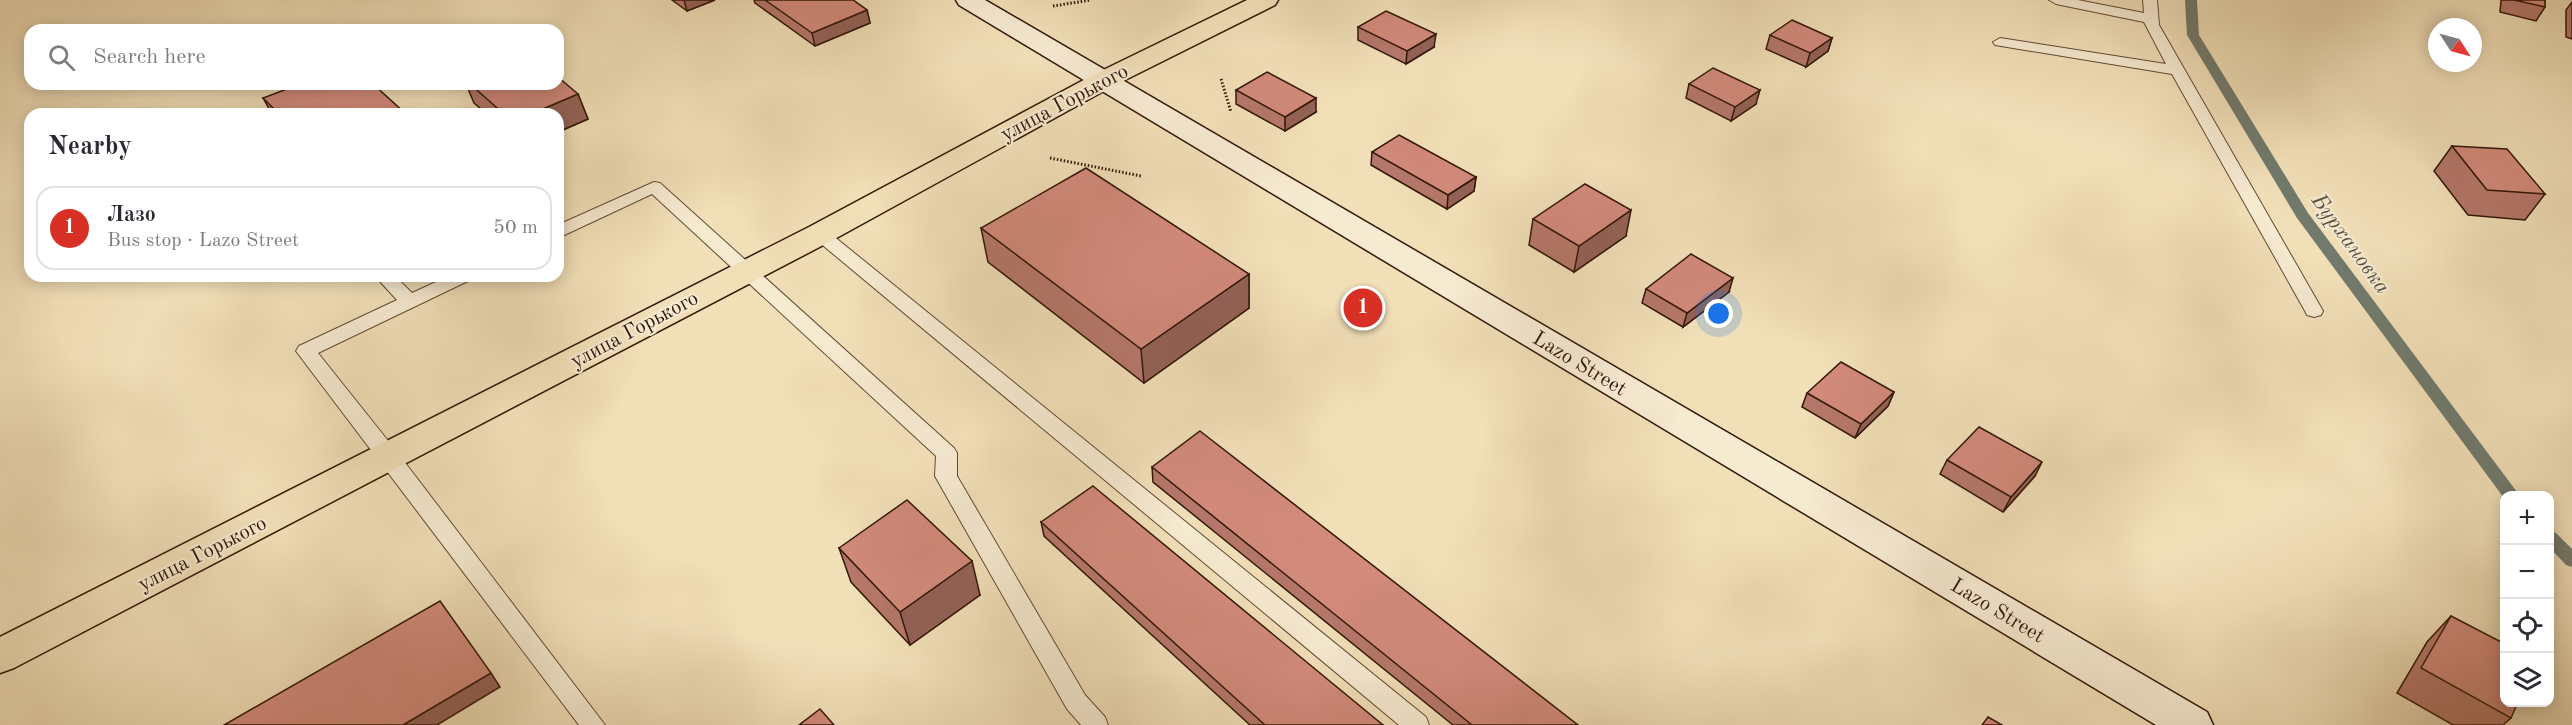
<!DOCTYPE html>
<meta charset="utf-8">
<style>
:root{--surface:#fff;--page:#f2f2f3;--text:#2b2b33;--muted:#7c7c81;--line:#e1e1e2;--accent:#d93025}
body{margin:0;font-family:"Old Standard TT",serif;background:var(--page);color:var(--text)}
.controls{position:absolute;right:18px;bottom:18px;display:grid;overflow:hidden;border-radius:12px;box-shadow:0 3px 15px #0003}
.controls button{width:54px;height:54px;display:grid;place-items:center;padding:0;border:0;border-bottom:2px solid var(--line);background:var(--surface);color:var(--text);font:30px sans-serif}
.compass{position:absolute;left:2428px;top:18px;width:54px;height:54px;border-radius:50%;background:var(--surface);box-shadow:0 3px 15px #0003;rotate:126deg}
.you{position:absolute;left:1719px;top:314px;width:21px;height:21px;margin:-15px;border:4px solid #fff;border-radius:50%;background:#1a73e8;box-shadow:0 0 0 9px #1a73e833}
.badge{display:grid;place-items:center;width:39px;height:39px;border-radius:50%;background:var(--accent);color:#fff;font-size:20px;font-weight:700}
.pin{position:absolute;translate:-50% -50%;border:3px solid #fff;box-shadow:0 2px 6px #0006}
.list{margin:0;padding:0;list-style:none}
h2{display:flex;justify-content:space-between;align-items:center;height:78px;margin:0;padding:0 24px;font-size:26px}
h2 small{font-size:20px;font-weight:400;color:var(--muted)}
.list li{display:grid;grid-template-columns:39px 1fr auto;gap:18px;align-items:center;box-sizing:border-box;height:84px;margin:0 12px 12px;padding:0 12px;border:2px solid var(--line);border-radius:18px}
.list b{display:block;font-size:22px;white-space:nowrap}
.list p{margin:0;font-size:20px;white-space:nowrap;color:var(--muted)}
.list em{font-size:20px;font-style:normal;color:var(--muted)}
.icon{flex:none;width:33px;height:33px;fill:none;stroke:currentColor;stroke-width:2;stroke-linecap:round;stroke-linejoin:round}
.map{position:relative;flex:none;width:2572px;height:725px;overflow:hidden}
.search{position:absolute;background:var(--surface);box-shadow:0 3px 15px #0003;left:24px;top:24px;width:540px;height:66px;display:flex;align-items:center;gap:15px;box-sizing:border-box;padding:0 21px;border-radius:18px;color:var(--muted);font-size:22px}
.panel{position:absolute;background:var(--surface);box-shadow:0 3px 15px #0003;left:24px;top:108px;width:540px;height:174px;border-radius:18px}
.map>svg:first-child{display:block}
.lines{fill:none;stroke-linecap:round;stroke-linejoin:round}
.stream{fill:#717a6d;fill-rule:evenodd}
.lane-casing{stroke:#624934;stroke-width:2}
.secondary-casing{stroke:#331708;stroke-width:3}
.primary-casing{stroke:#331708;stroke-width:3}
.path{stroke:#331708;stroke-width:3;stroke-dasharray:1.5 2;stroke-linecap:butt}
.lane{fill:#f6ead1;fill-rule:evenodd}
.secondary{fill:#f6ead1;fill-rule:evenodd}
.primary{fill:#f1dfb8;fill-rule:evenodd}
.wall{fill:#b5776a;stroke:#331708;stroke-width:1.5}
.shaded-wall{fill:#936156;stroke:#331708;stroke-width:1.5}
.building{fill:#d28a7b;stroke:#331708;stroke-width:1.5}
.labels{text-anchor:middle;stroke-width:4.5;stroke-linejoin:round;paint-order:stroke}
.street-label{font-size:21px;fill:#331708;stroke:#f6ead1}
.water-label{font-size:22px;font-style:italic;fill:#575143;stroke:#f6ead1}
</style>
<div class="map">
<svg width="2572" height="725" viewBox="0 0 2572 725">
<rect width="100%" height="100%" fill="#f1dfb8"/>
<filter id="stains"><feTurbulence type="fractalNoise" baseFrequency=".00333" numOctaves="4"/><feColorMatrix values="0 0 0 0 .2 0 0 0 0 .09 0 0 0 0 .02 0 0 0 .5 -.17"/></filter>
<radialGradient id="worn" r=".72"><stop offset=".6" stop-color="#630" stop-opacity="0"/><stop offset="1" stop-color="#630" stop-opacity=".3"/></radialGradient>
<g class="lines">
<g class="stream">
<polygon points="2185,0 2197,0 2199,35 2308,213 2520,496 2504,496 2504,498 2297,218 2187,35"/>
<polygon points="2550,531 2556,533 2572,549 2572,567 2566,565 2550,548"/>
</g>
<defs>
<g id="lane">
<polygon points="2049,0 2078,0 2144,13 2143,0 2157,0 2159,25 2323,311 2321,315 2314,317 2307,315 2305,311 2172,74 1995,45 1993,42 2000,38 2166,64 2144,22 2056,4"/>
<polygon points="654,182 660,183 954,448 957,453 957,476 1085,695 1105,717 1108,725 1081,725 1067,709 935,476 936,456 652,194 558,238 558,225"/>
<polygon points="820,228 826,230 1426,717 1429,725 1399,725 814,238 811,234 814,230"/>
<polygon points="375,276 395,276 412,293 449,276 473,276 470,280 318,353 397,452 605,725 579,725 296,351 299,346 397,300"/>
</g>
<polygon id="secondary" points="956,0 985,0 2207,712 2213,725 2156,725 959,5"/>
<polygon id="primary" points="1247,0 1278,0 1275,5 1111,87 831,241 14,668 0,673 0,637 809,227 1093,75"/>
</defs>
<use href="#lane" class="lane-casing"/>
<use href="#secondary" class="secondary-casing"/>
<use href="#primary" class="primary-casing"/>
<g class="path">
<polyline points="1053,6 1091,0"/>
<polyline points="1221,79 1231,112"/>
<polyline points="1050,158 1141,176"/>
</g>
<use href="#lane" class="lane"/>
<use href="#secondary" class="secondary"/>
<use href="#primary" class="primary"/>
</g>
<g class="wall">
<polygon points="672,0 715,0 687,11"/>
<polygon points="754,0 853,0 867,10 870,23 815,46 755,3"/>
<polygon points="2501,0 2545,0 2545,7 2536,21 2500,12"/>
<polygon points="2572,2 2572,39 2566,37 2566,10"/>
<polygon points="1358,27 1434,47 1406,64 1358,40"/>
<polygon points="1770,35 1832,38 1828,51 1806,67 1766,49"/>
<polygon points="466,84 558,84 578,94 588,119 558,132 558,114 487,114 474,103"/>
<polygon points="1689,84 1756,104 1731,121 1686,98"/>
<polygon points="1236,90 1316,112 1285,131 1236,104"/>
<polygon points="263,98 406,114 272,114"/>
<polygon points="2452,146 2545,194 2525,220 2468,215 2434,171"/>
<polygon points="1372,152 1476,177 1474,191 1447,209 1371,165"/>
<polygon points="1533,219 1626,236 1574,272 1529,245"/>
<polygon points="981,228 1249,274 1249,308 1144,383 988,262"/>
<polygon points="1646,289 1729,292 1683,327 1642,303"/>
<polygon points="1894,392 1888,406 1855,438 1802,407 1807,393"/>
<polygon points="1947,460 2035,476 2003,512 1940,474"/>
<polygon points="1152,467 1578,725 1453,725 1153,482"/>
<polygon points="1041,522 1383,725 1250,725 1044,536"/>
<polygon points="839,548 980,595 910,645 851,582"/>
<polygon points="2451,616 2511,718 2503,725 2453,725 2397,693 2427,642"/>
</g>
<g class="shaded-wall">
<polygon points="684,0 715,0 687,11"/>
<polygon points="867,10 870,23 815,46 812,33"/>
<polygon points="1436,34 1434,47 1406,64 1407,51"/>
<polygon points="1832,38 1828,51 1806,67 1810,53"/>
<polygon points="1760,90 1756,104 1731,121 1735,107"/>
<polygon points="578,94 588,119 558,132 558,114 531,114"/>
<polygon points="1316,98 1316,112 1285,131 1285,117"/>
<polygon points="1476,177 1474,191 1447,209 1448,195"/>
<polygon points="1631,210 1626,236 1574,272 1579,246"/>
<polygon points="1249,274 1249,308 1144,383 1141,349"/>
<polygon points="1733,278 1729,292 1683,327 1687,313"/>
<polygon points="1894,392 1888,406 1855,438 1861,424"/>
<polygon points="2042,462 2035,476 2003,512 2011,497"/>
<polygon points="972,561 980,595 910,645 900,612"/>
<polygon points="491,673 500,687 437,725 403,725"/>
</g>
<g class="building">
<polygon points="765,0 853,0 867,10 812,33"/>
<polygon points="2514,0 2545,0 2545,7"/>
<polygon points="1386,11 1436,34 1407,51 1358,27"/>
<polygon points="1792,20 1832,38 1810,53 1770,35"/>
<polygon points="1713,68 1760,90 1735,107 1689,84"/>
<polygon points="1267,72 1316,98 1285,117 1236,90"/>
<polygon points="558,77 578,94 531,114 504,114 470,84 558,84"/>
<polygon points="300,84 373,84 406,114 279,114 263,98"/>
<polygon points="1399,135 1476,177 1448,195 1372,152"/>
<polygon points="2452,146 2507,149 2545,194 2487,190"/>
<polygon points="1086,168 1249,274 1141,349 981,228"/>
<polygon points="1585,184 1631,210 1579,246 1533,219"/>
<polygon points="1691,254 1733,278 1687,313 1646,289"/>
<polygon points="1841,362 1894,392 1861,424 1807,393"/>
<polygon points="1979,427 2042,462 2011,497 1947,460"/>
<polygon points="1200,431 1578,725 1472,725 1152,467"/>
<polygon points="1093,486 1383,725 1265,725 1041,522"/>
<polygon points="907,500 972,561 900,612 839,548"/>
<polygon points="440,601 491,673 403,725 224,725"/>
<polygon points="2451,616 2505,644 2505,702 2518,702 2511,718 2421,668"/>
<polygon points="820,709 834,725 799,725"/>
<polygon points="1988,717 2002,725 1982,725"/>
</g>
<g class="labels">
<g class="street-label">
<text transform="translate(1064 102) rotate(-28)" y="7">улица Горького</text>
<text transform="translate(634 329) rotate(-28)" y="7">улица Горького</text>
<text transform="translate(1580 363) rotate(31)" y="7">Lazo Street</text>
<text transform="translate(202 553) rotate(-27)" y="7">улица Горького</text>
<text transform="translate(1998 610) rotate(31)" y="7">Lazo Street</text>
</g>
<g class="water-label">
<text transform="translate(2352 243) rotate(54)" y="8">Бурхановка</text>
</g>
</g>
<rect width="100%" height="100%" filter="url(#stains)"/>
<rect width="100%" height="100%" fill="url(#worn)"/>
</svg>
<div class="controls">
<button>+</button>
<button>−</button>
<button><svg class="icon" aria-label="locate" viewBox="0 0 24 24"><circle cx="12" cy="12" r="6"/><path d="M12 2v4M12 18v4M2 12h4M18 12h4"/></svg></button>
<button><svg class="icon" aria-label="layers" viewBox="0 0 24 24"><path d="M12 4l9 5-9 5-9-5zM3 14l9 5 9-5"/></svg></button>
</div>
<svg class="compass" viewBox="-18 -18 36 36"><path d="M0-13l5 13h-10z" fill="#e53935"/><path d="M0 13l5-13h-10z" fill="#7c7c81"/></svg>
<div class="you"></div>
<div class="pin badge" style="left:1363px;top:308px">1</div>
<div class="search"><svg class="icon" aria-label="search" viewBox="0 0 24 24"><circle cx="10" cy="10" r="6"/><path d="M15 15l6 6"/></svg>Search here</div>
<section class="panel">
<h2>Nearby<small></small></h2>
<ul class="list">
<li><span class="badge">1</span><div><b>Лазо</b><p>Bus stop · Lazo Street</p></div><em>50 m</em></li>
</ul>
</section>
</div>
